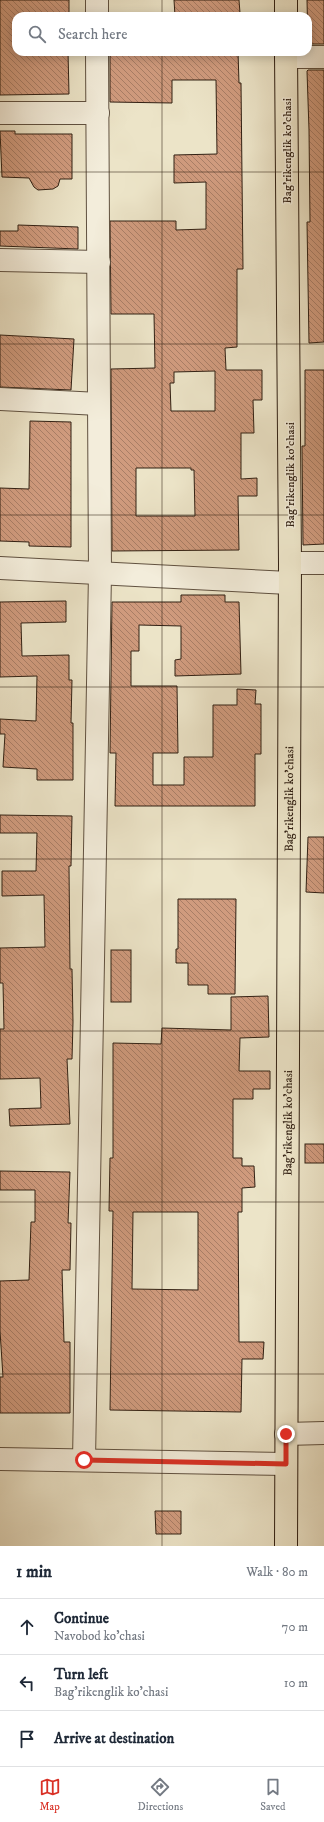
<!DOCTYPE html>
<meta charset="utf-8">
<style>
:root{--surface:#fff;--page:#f6f6f7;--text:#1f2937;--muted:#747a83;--line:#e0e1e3;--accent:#d93025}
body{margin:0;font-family:"IM FELL DW Pica",serif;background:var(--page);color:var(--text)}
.stop{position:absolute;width:12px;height:12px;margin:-9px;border:3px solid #d93025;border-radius:50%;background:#fff}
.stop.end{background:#d93025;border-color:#fff;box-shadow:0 1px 4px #0008}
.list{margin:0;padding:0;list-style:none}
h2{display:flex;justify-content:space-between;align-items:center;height:52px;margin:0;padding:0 16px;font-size:17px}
h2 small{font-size:13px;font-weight:400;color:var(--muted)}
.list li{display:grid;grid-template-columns:26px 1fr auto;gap:12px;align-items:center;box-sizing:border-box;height:56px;padding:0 16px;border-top:1px solid var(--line)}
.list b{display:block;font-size:15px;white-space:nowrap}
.list p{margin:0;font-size:13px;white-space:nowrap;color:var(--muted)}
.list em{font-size:13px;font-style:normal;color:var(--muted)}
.icon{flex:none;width:22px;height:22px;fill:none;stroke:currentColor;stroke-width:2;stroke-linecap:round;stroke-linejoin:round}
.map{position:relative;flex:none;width:324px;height:1546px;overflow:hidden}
.search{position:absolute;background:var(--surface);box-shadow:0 2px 10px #0003;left:12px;right:12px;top:12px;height:44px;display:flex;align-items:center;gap:10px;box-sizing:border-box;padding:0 14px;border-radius:12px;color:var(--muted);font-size:15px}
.sheet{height:220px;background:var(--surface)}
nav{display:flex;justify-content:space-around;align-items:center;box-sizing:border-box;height:56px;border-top:1px solid var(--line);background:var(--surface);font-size:11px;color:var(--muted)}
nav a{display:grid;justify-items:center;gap:2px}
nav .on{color:var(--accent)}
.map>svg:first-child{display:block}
.building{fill:url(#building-back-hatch);stroke:#312013;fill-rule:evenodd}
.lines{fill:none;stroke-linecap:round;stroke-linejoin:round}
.minor-casing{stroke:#605140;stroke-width:24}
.major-casing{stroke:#312013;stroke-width:24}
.minor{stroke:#f3eddb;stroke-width:22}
.major{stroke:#ece4c8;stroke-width:22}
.route{stroke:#d93025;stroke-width:5}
.grid{fill:none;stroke:#312013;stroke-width:1;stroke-opacity:0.55}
.labels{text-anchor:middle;stroke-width:3;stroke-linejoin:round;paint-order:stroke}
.street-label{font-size:12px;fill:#312013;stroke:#f3eddb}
</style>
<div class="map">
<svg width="324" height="1546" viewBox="0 0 324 1546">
<defs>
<pattern id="building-back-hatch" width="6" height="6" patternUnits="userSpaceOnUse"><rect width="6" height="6" fill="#d09b7e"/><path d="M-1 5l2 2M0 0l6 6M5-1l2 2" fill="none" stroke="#a97e66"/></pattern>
</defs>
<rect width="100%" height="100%" fill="#ece4c8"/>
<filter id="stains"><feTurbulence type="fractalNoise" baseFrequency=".005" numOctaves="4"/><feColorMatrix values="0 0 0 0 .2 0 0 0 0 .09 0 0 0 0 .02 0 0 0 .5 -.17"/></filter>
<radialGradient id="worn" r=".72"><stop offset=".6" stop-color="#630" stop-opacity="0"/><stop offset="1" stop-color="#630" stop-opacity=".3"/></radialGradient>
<g class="building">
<polygon points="0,0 69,0 69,16 16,16 16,52 68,52 69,94 0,95"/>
<polygon points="174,0 239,0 240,13 175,16"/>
<polygon points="307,0 324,0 324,44 308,44"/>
<path d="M 110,52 L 169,52 L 169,54 L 238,52 L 239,83 L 241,83 L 243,269 L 237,269 L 237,347 L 225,348 L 226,370 L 262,370 L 262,400 L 253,400 L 254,433 L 241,433 L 241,479 L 257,478 L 257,496 L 238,496 L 239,550 L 112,551 L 111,369 L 155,368 L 154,314 L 111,314 L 110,221 L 176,221 L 176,230 L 206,229 L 206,182 L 174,183 L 174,155 L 217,154 L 216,80 L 172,80 L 172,103 L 110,102 ZM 215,371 L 215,411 L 171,411 L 170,383 L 174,383 L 174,372 ZM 136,468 L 191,468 L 191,470 L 194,470 L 195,516 L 136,516 Z"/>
<polygon points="308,70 324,70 324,342 309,343 307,222 310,222 309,130 307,71"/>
<polygon points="0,131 15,131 15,134 72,134 72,179 60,179 58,186 53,189 38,190 34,187 29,178 2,177"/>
<polygon points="18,225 78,227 78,249 0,246 0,231 18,231"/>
<polygon points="0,335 74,339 71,390 0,387"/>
<polygon points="305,370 324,370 324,544 303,545 302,446 305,446"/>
<polygon points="30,421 71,422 71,547 29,546 29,542 0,541 0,488 29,489"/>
<polygon points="181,595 225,595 225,602 239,602 241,674 175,676 175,660 181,659 181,626 139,625 139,651 131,651 131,686 177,686 178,753 153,753 153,785 184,785 184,757 213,757 213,705 237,705 237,689 256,690 255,704 261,704 261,754 255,754 255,806 115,806 116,753 110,753 112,602 181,602"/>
<polygon points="66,601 66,622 21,623 22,656 69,655 69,680 72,680 71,723 73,723 73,780 37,780 37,769 3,767 5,734 0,734 0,719 36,721 37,676 0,677 0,602"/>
<polygon points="0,815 72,816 71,866 69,866 70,969 72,969 73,1022 72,1059 67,1059 70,1124 10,1126 9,1109 41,1108 40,1078 0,1079 0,1029 4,1029 3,983 0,983 0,948 45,947 44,895 2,896 2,871 36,871 37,833 0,833"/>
<polygon points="308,837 324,837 324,893 306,892"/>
<polygon points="178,899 236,899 235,994 208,994 208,985 188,985 188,963 176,963 176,949 178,949"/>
<rect x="111" y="950" width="20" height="52"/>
<path d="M 268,996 L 269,1037 L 240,1038 L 239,1071 L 270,1071 L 270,1089 L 253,1089 L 253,1099 L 233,1099 L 233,1158 L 242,1158 L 242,1166 L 254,1166 L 255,1187 L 242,1188 L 242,1212 L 238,1212 L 239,1342 L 264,1342 L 263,1359 L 242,1359 L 241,1412 L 110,1410 L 113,1211 L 109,1211 L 110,1158 L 113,1158 L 113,1043 L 161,1044 L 162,1028 L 231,1030 L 231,997 ZM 133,1212 L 198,1212 L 198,1290 L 132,1289 Z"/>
<rect x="305" y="1144" width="19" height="19"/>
<polygon points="0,1171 70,1172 68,1223 71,1223 70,1270 62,1270 64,1342 70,1342 70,1413 0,1413 0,1377 3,1377 0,1331 0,1281 29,1280 31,1222 35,1222 35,1190 0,1190"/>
<polygon points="155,1511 181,1511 181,1534 156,1534"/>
</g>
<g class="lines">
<defs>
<g id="minor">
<polyline points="97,0 97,16"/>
<polyline points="286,57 324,57"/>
<polyline points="0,113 98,113"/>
<polyline points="0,260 99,262"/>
<polyline points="0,399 99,404"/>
<polyline points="290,563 324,563"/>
<polyline points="0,568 289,583"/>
<polyline points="286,1434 324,1433"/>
<polyline points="0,1459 286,1464"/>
<polyline points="84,1460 100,573 97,52"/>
</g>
<g id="major">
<polyline points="286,0 286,16"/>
<path id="s1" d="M 286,1546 L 290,563 L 286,52"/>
</g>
</defs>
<use href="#minor" class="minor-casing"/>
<use href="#major" class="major-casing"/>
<use href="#minor" class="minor"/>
<use href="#major" class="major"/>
</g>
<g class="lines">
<polyline class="route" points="84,1460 286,1464 286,1434"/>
</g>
<path class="grid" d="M 162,0 L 162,16M 162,52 L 162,1546M 0,172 L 324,172M 0,344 L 324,344M 0,515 L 324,515M 0,687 L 324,687M 0,859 L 324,859M 0,1031 L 324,1031M 0,1202 L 324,1202M 0,1374 L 324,1374"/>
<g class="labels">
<g class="street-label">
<text transform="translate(287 151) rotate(-90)" y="4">Bag'rikenglik ko'chasi</text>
<text transform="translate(290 475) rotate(-90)" y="4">Bag'rikenglik ko'chasi</text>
<text dy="4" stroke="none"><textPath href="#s1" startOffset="747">Bag'rikenglik ko'chasi</textPath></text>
<text dy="4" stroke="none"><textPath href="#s1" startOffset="423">Bag'rikenglik ko'chasi</textPath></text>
</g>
</g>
<rect width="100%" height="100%" filter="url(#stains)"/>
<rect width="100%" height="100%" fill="url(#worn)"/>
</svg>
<div class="stop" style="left:84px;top:1460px"></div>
<div class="stop end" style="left:286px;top:1434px"></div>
<div class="search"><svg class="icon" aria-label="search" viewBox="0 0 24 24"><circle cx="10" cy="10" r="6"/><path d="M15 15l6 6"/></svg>Search here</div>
</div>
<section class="sheet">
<h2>1 min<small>Walk · 80 m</small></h2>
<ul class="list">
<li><svg class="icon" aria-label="ahead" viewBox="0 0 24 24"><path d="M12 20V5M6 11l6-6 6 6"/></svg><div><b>Continue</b><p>Navobod ko'chasi</p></div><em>70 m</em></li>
<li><svg class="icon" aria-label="left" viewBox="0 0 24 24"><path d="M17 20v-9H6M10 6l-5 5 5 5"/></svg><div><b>Turn left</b><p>Bag'rikenglik ko'chasi</p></div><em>10 m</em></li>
<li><svg class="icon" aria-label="arrive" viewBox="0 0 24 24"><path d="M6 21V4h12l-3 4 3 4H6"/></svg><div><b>Arrive at destination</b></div></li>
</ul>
</section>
<nav>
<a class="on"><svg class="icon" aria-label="map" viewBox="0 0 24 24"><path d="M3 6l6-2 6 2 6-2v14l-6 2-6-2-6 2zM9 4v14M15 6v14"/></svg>Map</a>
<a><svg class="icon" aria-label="directions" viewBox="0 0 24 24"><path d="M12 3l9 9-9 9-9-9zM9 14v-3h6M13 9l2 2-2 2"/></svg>Directions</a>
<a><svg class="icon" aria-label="saved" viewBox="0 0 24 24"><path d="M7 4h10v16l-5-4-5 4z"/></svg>Saved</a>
</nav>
